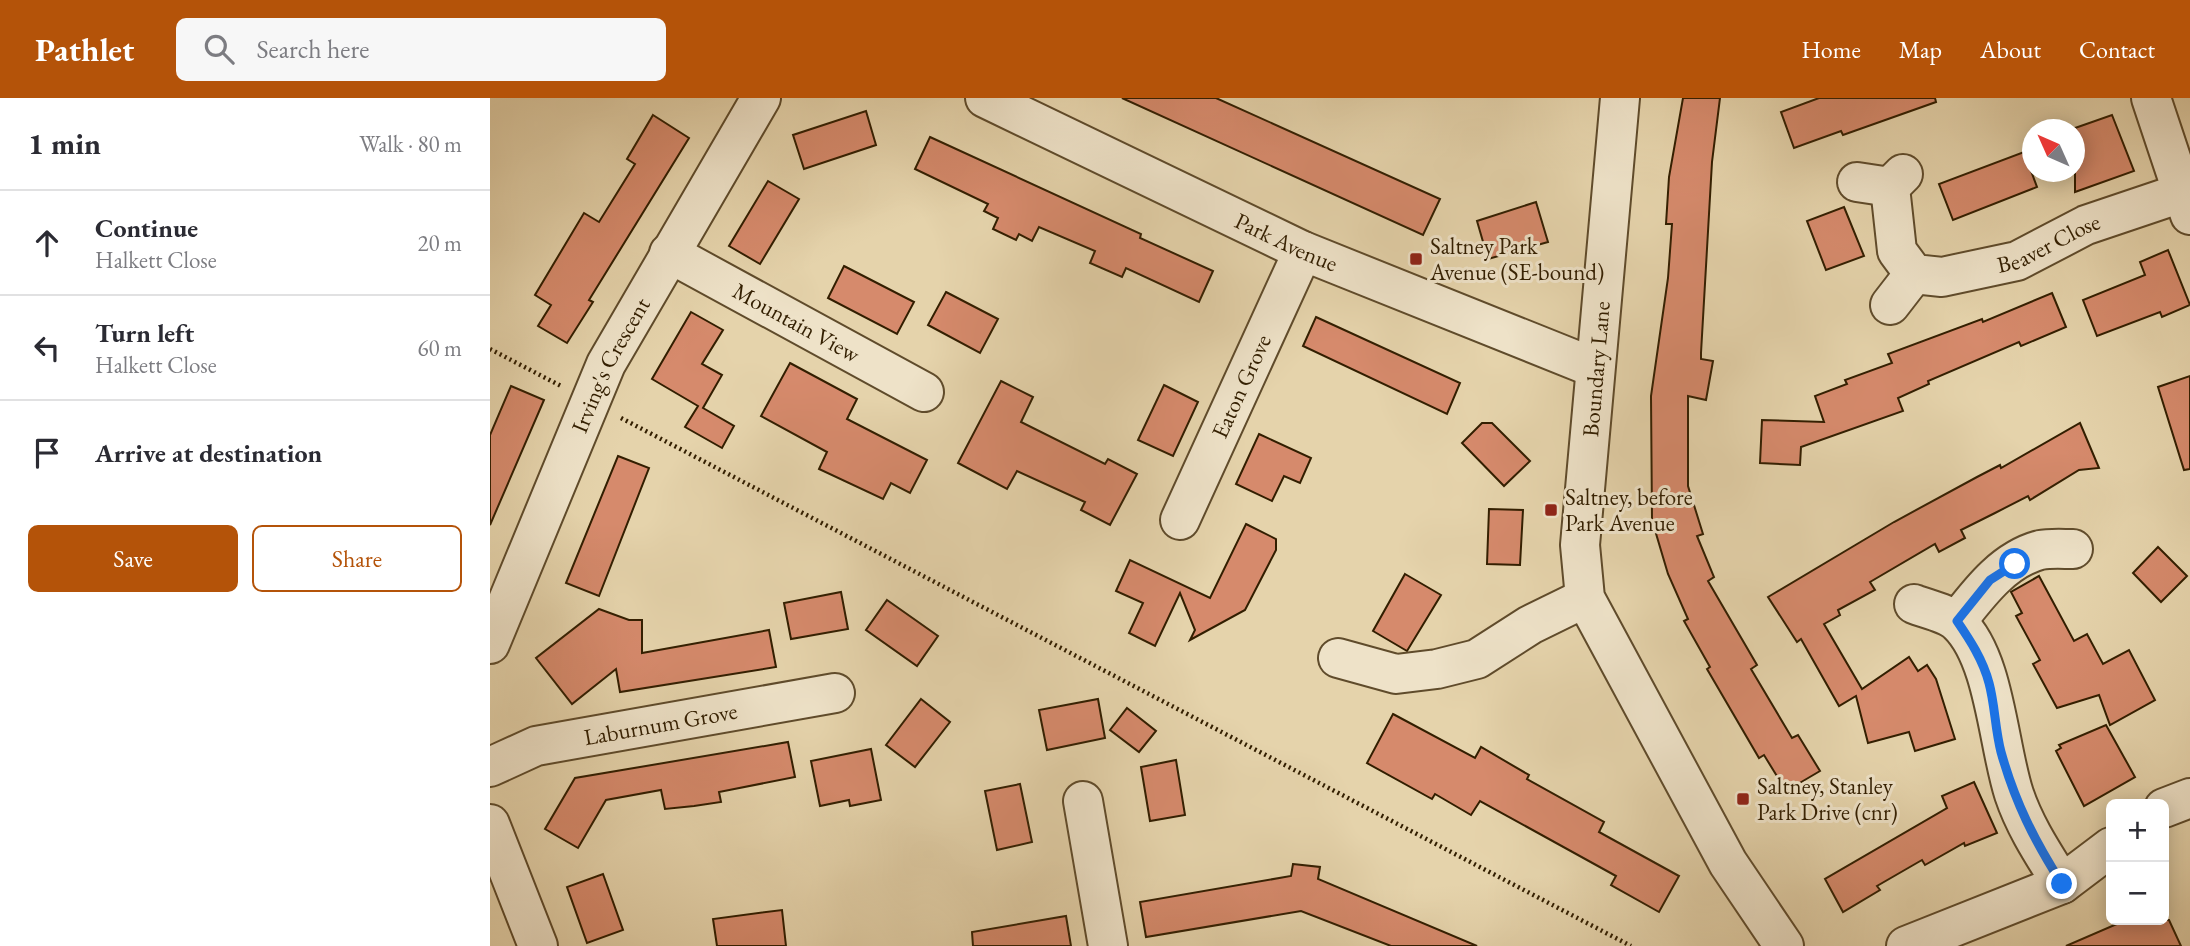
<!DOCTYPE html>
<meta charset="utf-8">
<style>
:root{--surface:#fff;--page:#f7f7f7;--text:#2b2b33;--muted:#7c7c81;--line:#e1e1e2;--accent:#b45309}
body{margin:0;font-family:"EB Garamond",serif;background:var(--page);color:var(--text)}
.controls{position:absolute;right:21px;bottom:21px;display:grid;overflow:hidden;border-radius:10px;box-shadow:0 4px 18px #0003}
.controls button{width:63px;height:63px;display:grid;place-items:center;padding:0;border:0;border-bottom:2px solid var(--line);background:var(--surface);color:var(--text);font:35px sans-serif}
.compass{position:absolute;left:1532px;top:21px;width:63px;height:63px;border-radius:50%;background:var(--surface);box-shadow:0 4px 18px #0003;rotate:315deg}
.stop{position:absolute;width:21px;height:21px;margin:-16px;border:5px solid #1a73e8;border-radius:50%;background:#fff}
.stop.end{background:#1a73e8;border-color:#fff;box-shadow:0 2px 7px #0008}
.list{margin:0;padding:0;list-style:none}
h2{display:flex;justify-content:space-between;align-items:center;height:91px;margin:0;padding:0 28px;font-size:30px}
h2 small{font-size:23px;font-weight:400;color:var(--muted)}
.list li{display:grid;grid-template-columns:46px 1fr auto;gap:21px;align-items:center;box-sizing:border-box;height:105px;padding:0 28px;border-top:2px solid var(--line)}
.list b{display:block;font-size:26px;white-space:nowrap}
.list p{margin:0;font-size:23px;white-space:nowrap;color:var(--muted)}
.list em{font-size:23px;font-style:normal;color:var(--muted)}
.actions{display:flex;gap:14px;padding:21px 28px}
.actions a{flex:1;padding:16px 0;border:2px solid var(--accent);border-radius:10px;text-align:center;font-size:24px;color:var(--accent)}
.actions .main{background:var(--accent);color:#fff}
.icon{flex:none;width:38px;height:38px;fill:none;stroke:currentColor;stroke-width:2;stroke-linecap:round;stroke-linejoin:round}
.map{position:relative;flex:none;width:1700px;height:848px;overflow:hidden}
header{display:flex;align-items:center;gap:42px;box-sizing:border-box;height:98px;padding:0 35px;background:var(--accent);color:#fff}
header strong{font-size:33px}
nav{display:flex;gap:38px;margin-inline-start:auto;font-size:24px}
.search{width:490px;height:63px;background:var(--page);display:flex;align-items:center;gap:18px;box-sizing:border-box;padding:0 24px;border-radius:10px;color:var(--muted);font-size:26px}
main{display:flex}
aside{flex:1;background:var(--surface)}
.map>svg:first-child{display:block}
.building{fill:#d68a6c;stroke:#321e00;stroke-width:2}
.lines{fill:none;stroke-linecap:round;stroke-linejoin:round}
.minor-casing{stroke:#5f4b2b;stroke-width:42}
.path{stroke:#321e00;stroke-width:4.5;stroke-dasharray:2 3.5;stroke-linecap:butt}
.minor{stroke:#eee2c8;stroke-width:38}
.route{stroke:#1a73e8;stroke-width:9}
.poi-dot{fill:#8f2418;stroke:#eee2c8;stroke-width:2.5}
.labels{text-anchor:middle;stroke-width:6;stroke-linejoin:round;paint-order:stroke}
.street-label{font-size:23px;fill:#321e00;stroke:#eee2c8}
.poi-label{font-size:23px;fill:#321e00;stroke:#eee2c8;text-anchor:start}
</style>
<header>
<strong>Pathlet</strong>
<div class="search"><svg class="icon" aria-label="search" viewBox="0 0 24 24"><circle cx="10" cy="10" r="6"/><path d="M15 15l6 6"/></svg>Search here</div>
<nav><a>Home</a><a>Map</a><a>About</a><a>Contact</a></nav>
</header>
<main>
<aside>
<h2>1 min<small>Walk · 80 m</small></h2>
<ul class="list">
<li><svg class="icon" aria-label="ahead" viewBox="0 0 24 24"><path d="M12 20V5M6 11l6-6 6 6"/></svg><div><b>Continue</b><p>Halkett Close</p></div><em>20 m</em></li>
<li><svg class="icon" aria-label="left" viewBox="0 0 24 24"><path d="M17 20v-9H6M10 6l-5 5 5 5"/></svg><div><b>Turn left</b><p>Halkett Close</p></div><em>60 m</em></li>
<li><svg class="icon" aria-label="arrive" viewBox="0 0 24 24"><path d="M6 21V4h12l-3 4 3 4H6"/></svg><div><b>Arrive at destination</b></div></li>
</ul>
<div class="actions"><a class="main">Save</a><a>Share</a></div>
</aside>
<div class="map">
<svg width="1700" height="848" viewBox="0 0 1700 848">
<rect width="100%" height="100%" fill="#e5d3ab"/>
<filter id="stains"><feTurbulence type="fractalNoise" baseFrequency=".00286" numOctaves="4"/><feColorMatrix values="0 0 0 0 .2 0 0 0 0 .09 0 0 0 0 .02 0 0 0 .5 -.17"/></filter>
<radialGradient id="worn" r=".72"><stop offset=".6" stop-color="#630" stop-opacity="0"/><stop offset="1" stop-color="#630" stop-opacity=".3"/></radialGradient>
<g class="building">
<polygon points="632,0 726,0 950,101 933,137"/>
<polygon points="1193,0 1230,0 1222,64 1211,255 1211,261 1223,263 1216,302 1198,298 1198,388 1213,436 1207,438 1224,479 1218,483 1267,567 1261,571 1302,640 1308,637 1330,673 1296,693 1274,657 1269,660 1217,571 1220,569 1194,523 1198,521 1178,476 1162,422 1161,298 1178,180 1182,126 1176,126 1179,79"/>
<polygon points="1329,0 1445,0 1446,4 1353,37 1351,33 1304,50 1291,14"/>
<polygon points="376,13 386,47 314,71 303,37"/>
<polygon points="163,17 199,40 99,202 103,204 77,245 48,228 61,207 45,197 94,115 109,124 145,66 137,61"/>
<polygon points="1622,17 1644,73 1585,94 1585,30"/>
<polygon points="440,39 651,136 650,140 723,173 709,204 636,170 632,179 600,165 605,153 549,129 542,143 529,136 526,142 503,131 508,120 494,113 498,106 425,71"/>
<polygon points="1534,54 1547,89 1463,122 1449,86"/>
<polygon points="278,83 309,101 270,166 239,148"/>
<polygon points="1046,104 1058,144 998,161 987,123"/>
<polygon points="1354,109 1374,158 1336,172 1317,123"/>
<polygon points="1678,152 1700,207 1672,219 1670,214 1607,238 1593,202 1655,177 1650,164"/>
<polygon points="354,168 424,204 407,236 338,200"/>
<polygon points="456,194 508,221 490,255 438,227"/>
<polygon points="1562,195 1576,229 1531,248 1529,244 1438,283 1439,286 1408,300 1413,313 1311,349 1310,367 1270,365 1272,322 1334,324 1325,298 1357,286 1355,282 1402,265 1398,256 1492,221 1493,224"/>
<polygon points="201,214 233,232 212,266 232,277 213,310 244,328 232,350 195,329 208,308 162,281"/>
<polygon points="826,219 970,285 957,316 813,248"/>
<polygon points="300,265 367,301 357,321 437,362 420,395 401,385 393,401 329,371 337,354 271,318"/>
<polygon points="1700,278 1700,371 1694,372 1668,289"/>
<polygon points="511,283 543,299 531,324 615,366 618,361 647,376 620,427 591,412 595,404 527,373 517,391 468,365"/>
<polygon points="674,287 708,304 683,358 648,342"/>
<polygon points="21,288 54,302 0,427 0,337"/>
<polygon points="992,325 1002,325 1040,363 1014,388 972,345"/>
<polygon points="1590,325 1609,370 1589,372 1540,402 1538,398 1505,415 1471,432 1475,440 1449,454 1445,446 1380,484 1385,492 1348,512 1350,517 1334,526 1372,591 1419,559 1428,573 1437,567 1446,581 1465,641 1425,653 1419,634 1378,645 1366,598 1349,608 1311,541 1307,544 1278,499 1404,424 1487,379 1510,367 1511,370"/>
<polygon points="769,336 821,360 810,385 794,378 782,403 746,386"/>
<polygon points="128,358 159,370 109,498 76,485"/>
<polygon points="999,411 1033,412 1030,467 997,466"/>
<polygon points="756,426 786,441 786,452 755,512 700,542 705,532 690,495 665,548 639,535 653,505 626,493 640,462 720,500"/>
<polygon points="1668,449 1697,478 1671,504 1643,475"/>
<polygon points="915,476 951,497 917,553 883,533"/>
<polygon points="1549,478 1584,543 1597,536 1613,566 1639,552 1665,602 1620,627 1609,597 1567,610 1543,566 1550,562 1526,518 1532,515 1521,494"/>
<polygon points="351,494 358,531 301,541 294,505"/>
<polygon points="397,502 448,538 427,568 376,532"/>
<polygon points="109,511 139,522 152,522 152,555 279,532 286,569 130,594 126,571 82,606 46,560"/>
<polygon points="431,601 460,624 425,669 396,647"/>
<polygon points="608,601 615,640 557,652 549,612"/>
<polygon points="637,610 666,633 649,654 620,632"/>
<polygon points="903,616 985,660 991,649 1039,677 1037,681 1114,724 1109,734 1189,778 1169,814 1121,787 1126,778 990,703 981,717 945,696 942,701 877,665"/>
<polygon points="1616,627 1645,679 1594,708 1566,653 1571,650 1569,647"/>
<polygon points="298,644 305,679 229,694 231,704 204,708 175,711 171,692 116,702 88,750 55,731 85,680"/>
<polygon points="381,651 391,702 360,708 359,702 330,708 321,663"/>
<polygon points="686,662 695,717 660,723 651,669"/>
<polygon points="1484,684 1507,735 1475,748 1474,745 1435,767 1432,762 1387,788 1390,792 1353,814 1335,781 1457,710 1452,698"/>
<polygon points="530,686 542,744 507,752 495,693"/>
<polygon points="803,766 830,769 828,781 987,848 901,848 811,813 656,839 650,804 801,778"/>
<polygon points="113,776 133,832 97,845 77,789"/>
<polygon points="292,812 296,848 227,848 223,821"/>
<polygon points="576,818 581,848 483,848 482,834"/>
<polygon points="1636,822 1679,822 1691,848 1576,848"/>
</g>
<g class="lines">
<defs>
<g id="minor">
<path id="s1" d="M 495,0 L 813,153 L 1105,270"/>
<polyline points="1130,0 1090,447 1095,500 1238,765 1294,848"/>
<polyline points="1661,0 1700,117"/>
<path id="s2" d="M 1413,76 L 1400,89 L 1407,153 L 1424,176 L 1452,179 L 1527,163 L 1596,127 L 1691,95"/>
<polyline points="1367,84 1400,89"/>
<path id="s3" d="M 179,155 L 434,294"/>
<polyline points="1400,207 1424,176"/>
<path id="s4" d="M 690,422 L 813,153"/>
<path d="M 1424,506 C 1436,511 1458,515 1468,525 C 1505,560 1508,647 1524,696 C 1535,729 1554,757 1572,786"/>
<path d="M 1467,523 C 1489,495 1513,462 1550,452 C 1560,450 1573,451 1583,451"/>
<path id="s5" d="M 0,546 L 116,266 L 271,0"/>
<polyline points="848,560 906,576 947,571 987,561 1040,527 1095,500"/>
<path id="s6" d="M 0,669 L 46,648 L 345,595"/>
<polyline points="593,703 618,848"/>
<polyline points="1674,710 1700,700"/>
<polyline points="0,726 48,848"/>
<polyline points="1416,848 1572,786 1621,749"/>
</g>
</defs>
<use href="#minor" class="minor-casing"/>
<g class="path">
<polyline points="0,251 71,288"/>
<polyline points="131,320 1141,848"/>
</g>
<use href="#minor" class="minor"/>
</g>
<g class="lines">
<path class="route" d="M 1525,466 L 1500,482 L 1467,523 C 1480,542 1493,562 1499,585 C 1505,607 1505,631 1511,654 C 1525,704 1544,742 1572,786"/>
</g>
<g class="poi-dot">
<rect x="919" y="154" width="14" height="14" rx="3.5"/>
<rect x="1054" y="405" width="14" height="14" rx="3.5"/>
<rect x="1246" y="694" width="14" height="14" rx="3.5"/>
</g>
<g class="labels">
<g class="street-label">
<text dy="8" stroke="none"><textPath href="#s1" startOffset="334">Park Avenue</textPath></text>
<text dy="8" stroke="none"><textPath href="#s2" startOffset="252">Beaver Close</textPath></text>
<text dy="8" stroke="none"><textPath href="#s3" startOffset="145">Mountain View</textPath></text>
<text dy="8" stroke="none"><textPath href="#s5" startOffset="304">Irving's Crescent</textPath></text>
<text transform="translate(1106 271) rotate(-85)" y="8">Boundary Lane</text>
<text dy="8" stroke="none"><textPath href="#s4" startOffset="147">Eaton Grove</textPath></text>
<text dy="8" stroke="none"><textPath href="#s6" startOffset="177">Laburnum Grove</textPath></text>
</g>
<g class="poi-label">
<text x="940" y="156">Saltney Park<tspan x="940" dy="26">Avenue (SE-bound)</tspan></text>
<text x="1075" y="407">Saltney, before<tspan x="1075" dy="26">Park Avenue</tspan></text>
<text x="1267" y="696">Saltney, Stanley<tspan x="1267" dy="26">Park Drive (cnr)</tspan></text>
</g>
</g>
<rect width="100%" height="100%" filter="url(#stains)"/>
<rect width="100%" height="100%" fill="url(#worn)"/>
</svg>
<div class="controls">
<button>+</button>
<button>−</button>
</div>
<svg class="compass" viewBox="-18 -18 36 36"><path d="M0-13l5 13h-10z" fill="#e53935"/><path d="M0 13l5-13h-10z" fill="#7c7c81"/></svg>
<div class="stop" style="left:1525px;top:466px"></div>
<div class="stop end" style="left:1572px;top:786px"></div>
</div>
</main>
